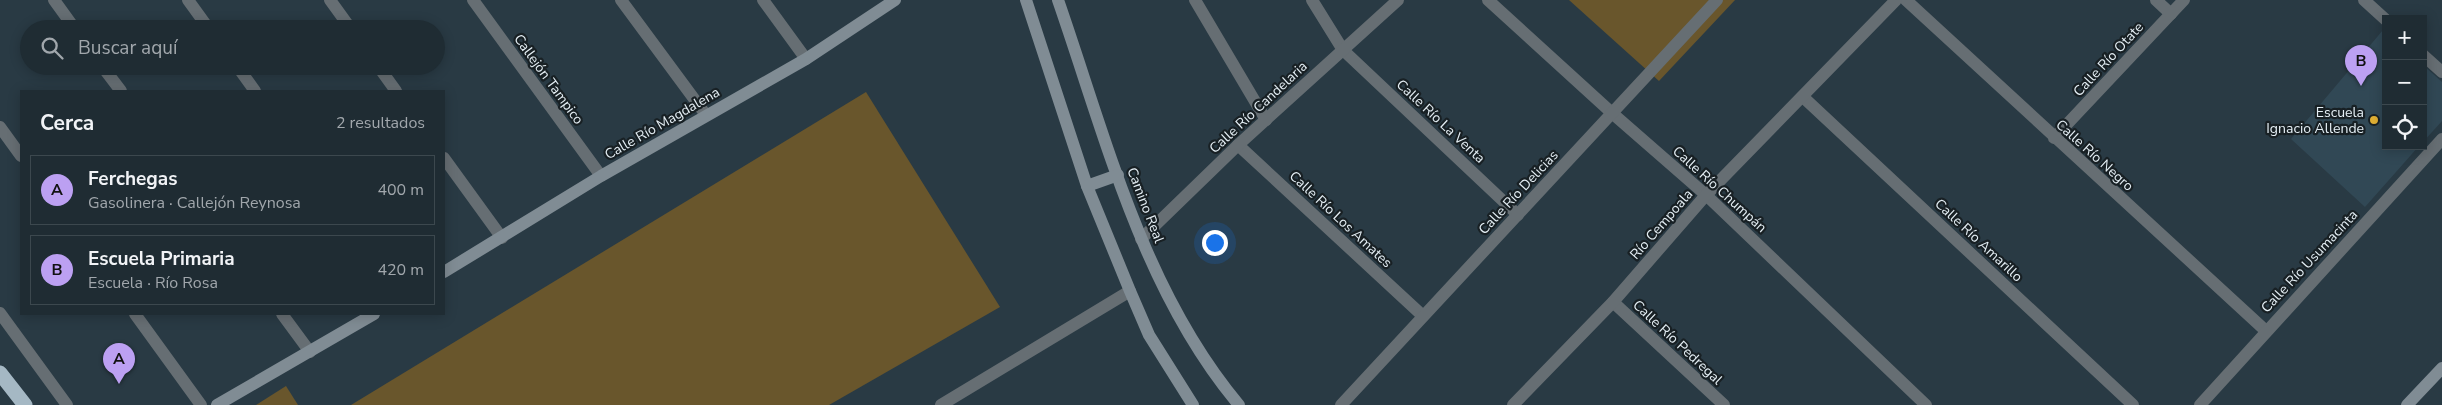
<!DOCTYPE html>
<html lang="es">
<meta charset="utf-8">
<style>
:root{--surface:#1f2c33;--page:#27343b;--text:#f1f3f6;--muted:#a1a7ac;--line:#3c484e;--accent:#bca0f2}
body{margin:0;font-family:"Nunito Sans",sans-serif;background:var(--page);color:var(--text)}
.controls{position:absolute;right:15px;top:15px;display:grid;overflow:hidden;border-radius:0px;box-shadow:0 2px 12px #0003}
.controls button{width:45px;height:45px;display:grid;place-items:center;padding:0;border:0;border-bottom:1px solid var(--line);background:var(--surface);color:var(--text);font:25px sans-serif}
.you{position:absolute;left:1214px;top:242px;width:18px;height:18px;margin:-12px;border:4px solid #fff;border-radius:50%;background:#1a73e8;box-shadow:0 0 0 8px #1a73e833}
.badge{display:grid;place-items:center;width:32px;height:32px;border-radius:50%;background:var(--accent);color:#111;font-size:16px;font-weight:700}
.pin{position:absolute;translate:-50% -41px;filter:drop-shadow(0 1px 2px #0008)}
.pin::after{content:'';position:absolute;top:26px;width:18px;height:15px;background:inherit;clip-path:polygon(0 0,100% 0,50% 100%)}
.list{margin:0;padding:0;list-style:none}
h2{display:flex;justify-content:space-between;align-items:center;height:65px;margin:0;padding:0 20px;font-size:21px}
h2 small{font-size:16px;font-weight:400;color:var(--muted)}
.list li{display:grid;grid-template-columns:32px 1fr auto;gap:15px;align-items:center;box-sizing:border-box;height:70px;margin:0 10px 10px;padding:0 10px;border:1px solid var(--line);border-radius:0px}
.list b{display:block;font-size:19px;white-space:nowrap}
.list p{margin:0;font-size:16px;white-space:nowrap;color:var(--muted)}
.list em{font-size:16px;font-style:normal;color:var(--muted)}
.icon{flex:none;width:28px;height:28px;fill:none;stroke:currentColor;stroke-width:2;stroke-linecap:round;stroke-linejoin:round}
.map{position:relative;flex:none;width:2442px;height:405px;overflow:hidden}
.search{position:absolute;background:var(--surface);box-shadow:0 2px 12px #0003;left:20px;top:20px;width:425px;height:55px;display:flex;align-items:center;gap:12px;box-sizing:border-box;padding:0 18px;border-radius:28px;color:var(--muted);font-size:19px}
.panel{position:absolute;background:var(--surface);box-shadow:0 2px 12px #0003;left:20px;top:90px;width:425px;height:225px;border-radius:0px}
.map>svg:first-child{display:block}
.built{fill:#314855}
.green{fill:#69562c}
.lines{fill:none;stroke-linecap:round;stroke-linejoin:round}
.street{stroke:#666e73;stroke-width:12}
.secondary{stroke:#808c94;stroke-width:12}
.highway{stroke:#a5b8c4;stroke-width:15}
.poi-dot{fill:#e0b034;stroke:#182024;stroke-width:2}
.labels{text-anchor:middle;stroke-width:4.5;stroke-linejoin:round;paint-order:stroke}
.street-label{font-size:14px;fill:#e5eff5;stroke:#182024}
.poi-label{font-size:14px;fill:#e5eff5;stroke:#182024;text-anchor:end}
</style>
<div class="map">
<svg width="2442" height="405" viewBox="0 0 2442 405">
<rect width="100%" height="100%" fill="#293a44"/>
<g class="built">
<polygon points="2383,30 2386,32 2386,146 2419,146 2365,207 2291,139"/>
<polygon points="2423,65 2442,82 2442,121 2423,142"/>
</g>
<g class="green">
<polygon points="1569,0 1735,0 1659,81"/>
<polygon points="866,92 1000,307 829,405 351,405"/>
<polygon points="286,386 298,405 256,405"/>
</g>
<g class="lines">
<g class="street">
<polyline points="54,0 75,29"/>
<polyline points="188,0 209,29"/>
<polyline points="330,0 351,29"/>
<polyline points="473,0 601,176"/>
<polyline points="621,0 706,115"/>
<polyline points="763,0 806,59"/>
<polyline points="1195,0 1266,120"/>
<polyline points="1312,0 1343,50 1518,215"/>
<polyline points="1488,0 1612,113 1706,195 1926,405"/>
<polyline points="1906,0 2266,331"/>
<polyline points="2156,0 2171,14"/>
<polyline points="2364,0 2386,20"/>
<polyline points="2423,55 2442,72"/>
<polyline points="102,66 121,91"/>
<polyline points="237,66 255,91"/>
<polyline points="378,66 396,91"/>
<polyline points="1803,97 2133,405"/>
<polyline points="0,127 21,156"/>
<polyline points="2054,138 2184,0"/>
<polyline points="1238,145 1423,316"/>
<polyline points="444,158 502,238"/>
<polyline points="1141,239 1238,145 1398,0"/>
<polyline points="1613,302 1724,405"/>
<polyline points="0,313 67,405"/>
<polyline points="135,314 201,405"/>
<polyline points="282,314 310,352"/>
<polyline points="941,405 1130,291"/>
<polyline points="1341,405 1717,0"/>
<polyline points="1513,405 1613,302 1706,195 1896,0"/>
<polyline points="2200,405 2442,139"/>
</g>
<g class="secondary">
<polyline points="1026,0 1087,186 1130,291 1149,335 1193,405"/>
<path d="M 1058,0 C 1106,138 1143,291 1239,405"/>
<polyline points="1087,186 1118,175"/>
<polyline points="444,272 601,176 806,59 895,0"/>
<polyline points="217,405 374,314"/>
<polyline points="2407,405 2442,368"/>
</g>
<polyline class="highway" points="0,373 25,405"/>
</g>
<circle class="poi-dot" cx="2374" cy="120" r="5"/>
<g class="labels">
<g class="street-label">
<text transform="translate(2108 59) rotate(-47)" y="5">Calle Río Otate</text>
<text transform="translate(549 79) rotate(54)" y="5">Callejón Tampico</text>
<text transform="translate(1258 107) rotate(-43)" y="5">Calle Río Candelaria</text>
<text transform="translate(1441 121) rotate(43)" y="5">Calle Río La Venta</text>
<text transform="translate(662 123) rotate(-30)" y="5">Calle Río Magdalena</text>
<text transform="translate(2095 155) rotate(42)" y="5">Calle Río Negro</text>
<text transform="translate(1720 189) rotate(42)" y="5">Calle Río Chumpán</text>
<text transform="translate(1518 192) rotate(-47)" y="5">Calle Río Delicias</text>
<text transform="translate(1146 205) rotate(69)" y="5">Camino Real</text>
<text transform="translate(1341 219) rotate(43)" y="5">Calle Río Los Amates</text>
<text transform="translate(1661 224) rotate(-49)" y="5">Río Cempoala</text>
<text transform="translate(1979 240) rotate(43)" y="5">Calle Río Amarillo</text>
<text transform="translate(2309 261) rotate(-47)" y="5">Calle Río Usumacinta</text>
<text transform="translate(1678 342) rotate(43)" y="5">Calle Río Pedregal</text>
</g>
<g class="poi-label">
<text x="2364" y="117">Escuela<tspan x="2364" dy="16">Ignacio Allende</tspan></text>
</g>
</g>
</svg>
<div class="controls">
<button>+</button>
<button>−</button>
<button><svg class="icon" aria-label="locate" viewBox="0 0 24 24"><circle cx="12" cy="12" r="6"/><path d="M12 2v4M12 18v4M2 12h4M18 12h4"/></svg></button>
</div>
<div class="you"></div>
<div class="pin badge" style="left:119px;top:384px">A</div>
<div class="pin badge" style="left:2361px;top:86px">B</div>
<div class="search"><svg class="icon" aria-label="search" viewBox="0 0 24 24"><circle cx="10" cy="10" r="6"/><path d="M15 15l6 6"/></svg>Buscar aquí</div>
<section class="panel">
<h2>Cerca<small>2 resultados</small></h2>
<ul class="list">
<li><span class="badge">A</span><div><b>Ferchegas</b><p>Gasolinera · Callejón Reynosa</p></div><em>400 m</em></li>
<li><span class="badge">B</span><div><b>Escuela Primaria</b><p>Escuela · Río Rosa</p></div><em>420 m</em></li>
</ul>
</section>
</div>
